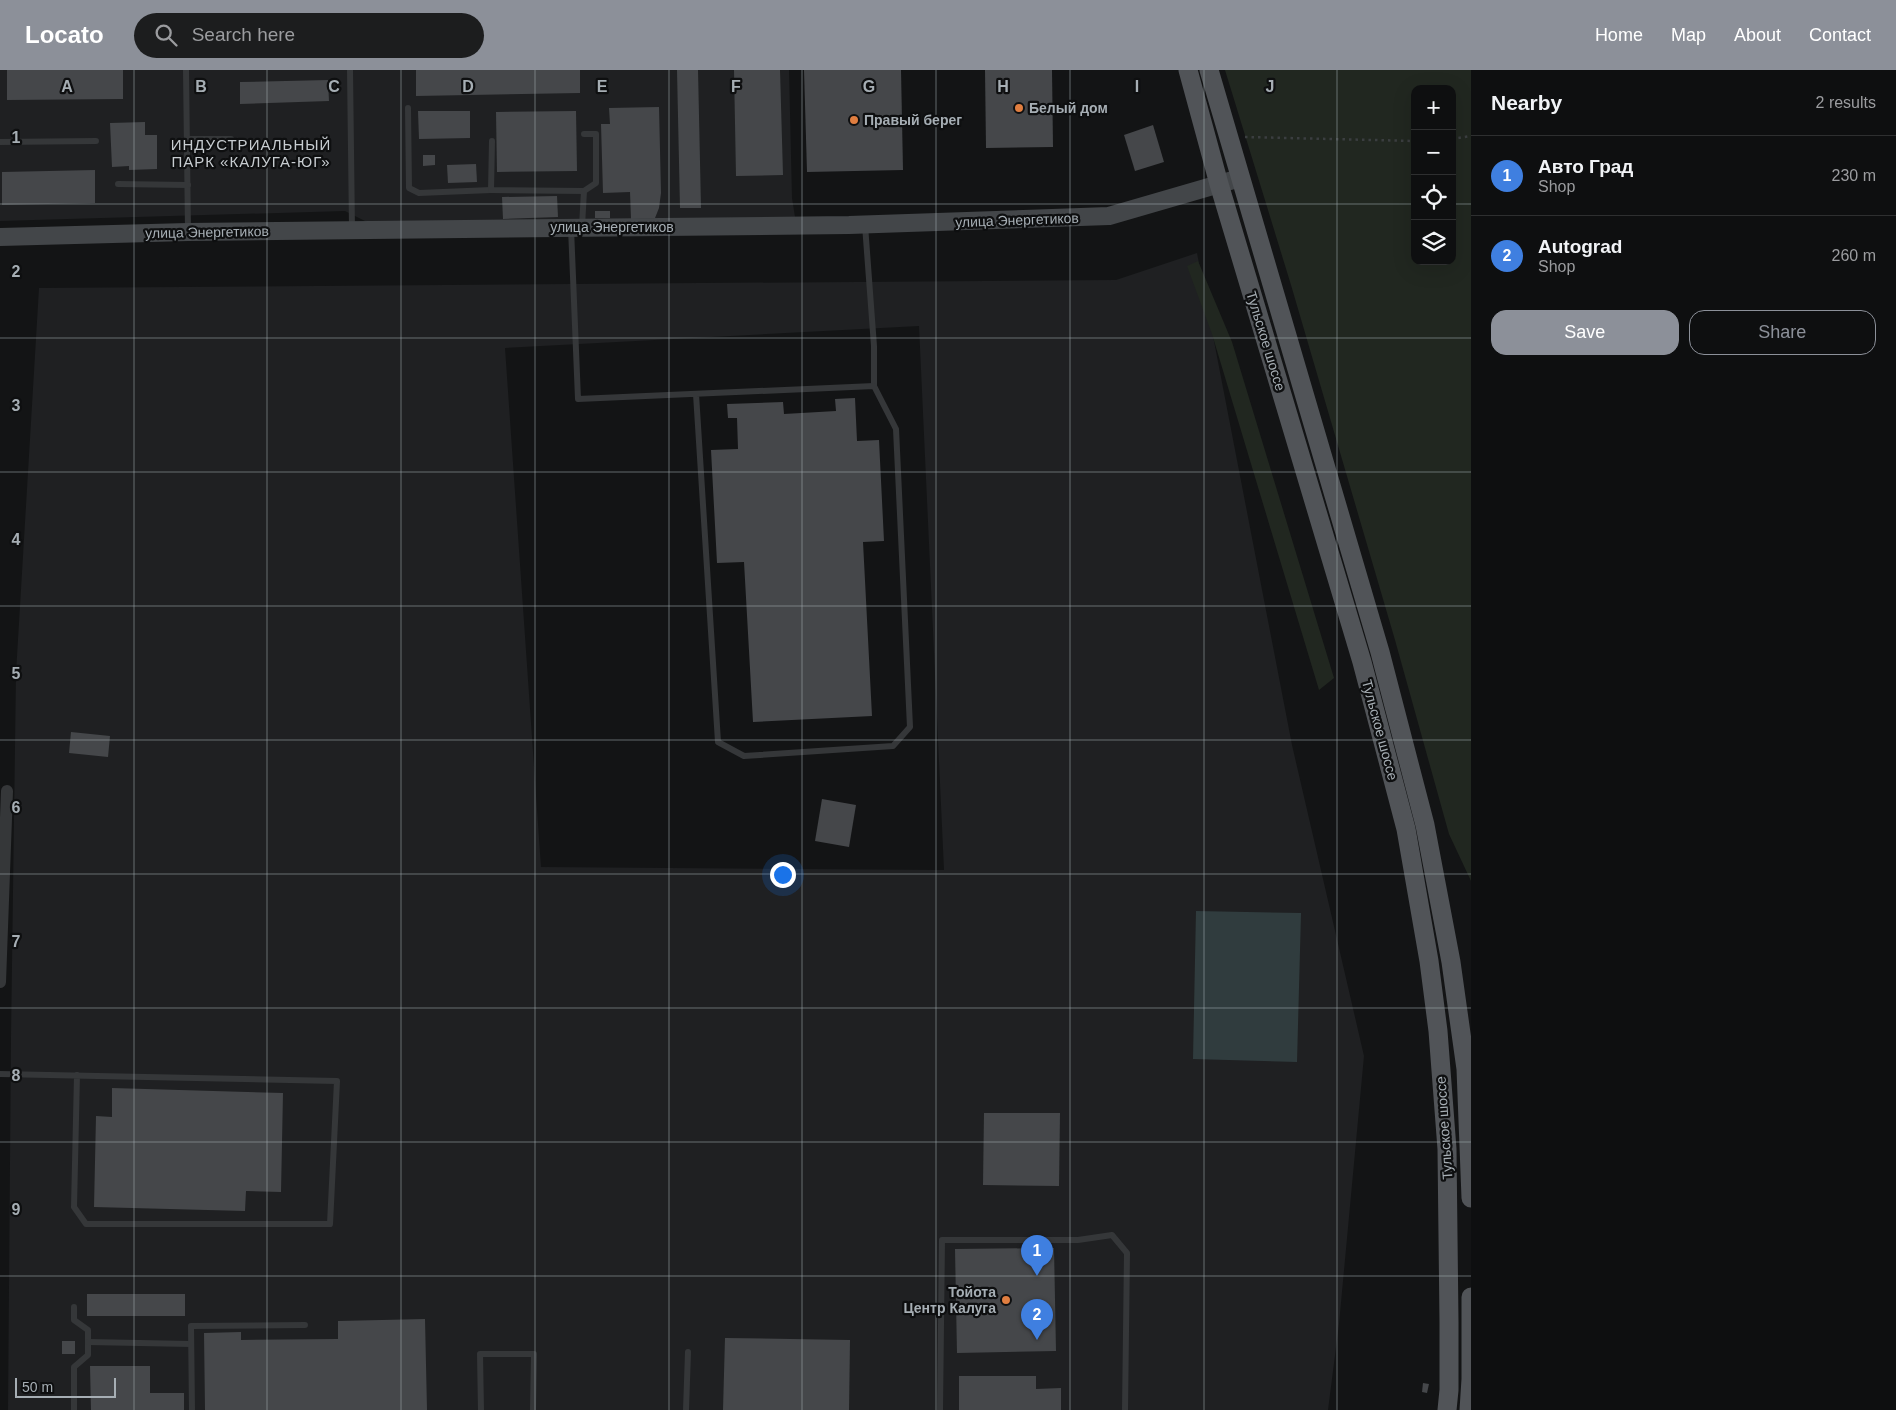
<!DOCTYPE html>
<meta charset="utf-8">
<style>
:root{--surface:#0e0f10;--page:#1c1d1e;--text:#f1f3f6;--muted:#9b9c9f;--line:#2e2f30;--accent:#8c9099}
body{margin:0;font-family:Arial,sans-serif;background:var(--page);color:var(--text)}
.controls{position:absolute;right:15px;top:15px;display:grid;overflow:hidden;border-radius:10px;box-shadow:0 5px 20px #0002}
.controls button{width:45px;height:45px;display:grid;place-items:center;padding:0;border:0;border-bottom:1px solid var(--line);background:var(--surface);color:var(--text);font:25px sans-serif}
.scale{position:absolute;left:15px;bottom:12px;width:101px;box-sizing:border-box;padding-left:5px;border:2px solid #a6aeb4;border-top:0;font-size:14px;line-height:18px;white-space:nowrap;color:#a6aeb4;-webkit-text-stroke:4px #0e0f10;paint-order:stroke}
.you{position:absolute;left:782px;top:804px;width:18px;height:18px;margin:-12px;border:4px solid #fff;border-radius:50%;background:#1a73e8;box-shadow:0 0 0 8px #1a73e833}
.badge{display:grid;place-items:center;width:32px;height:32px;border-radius:50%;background:var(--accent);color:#fff;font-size:16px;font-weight:700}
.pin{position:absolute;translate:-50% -41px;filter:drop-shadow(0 1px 2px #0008)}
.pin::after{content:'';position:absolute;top:26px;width:18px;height:15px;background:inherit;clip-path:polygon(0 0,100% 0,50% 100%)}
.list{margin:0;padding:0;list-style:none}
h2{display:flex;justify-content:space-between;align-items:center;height:65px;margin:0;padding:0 20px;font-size:21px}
h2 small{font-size:16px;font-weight:400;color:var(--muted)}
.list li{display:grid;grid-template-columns:32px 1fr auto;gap:15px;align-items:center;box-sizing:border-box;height:80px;padding:0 20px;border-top:1px solid var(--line)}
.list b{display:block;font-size:19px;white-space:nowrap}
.list p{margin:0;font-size:16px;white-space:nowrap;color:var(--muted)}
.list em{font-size:16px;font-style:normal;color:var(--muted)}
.actions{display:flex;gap:10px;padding:15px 20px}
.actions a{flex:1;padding:11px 0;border:1px solid var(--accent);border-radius:15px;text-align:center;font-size:18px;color:var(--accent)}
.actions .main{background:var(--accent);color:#fff}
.icon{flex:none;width:28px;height:28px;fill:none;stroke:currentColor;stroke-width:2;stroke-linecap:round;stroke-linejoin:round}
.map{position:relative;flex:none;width:1471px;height:1340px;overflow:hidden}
header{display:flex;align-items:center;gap:30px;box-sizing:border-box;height:70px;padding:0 25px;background:var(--accent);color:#fff}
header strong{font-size:24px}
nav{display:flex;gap:28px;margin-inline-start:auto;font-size:18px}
.search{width:350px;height:45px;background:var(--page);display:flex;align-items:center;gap:12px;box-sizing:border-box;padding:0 18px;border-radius:28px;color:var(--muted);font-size:19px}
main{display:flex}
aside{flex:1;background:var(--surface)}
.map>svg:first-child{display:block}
.built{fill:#1f2022;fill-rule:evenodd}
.green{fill:#212720;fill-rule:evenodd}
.water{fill:#303c3e}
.building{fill:#45474a}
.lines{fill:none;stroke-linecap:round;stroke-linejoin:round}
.path{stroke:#3b3e40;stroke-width:2.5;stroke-dasharray:2.5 4;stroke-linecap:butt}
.lane{stroke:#353739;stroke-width:6}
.street{stroke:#353739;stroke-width:12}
.secondary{stroke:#434649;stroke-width:18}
.primary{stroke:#515458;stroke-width:19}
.grid{fill:none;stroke:#a6aeb4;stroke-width:1;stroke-opacity:0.55}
.poi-dot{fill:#e07e40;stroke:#0e0f10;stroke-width:2}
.labels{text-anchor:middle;stroke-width:4.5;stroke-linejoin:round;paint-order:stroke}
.poi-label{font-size:14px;font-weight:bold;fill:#a6aeb4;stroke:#0e0f10;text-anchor:start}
.street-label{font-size:14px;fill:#a6aeb4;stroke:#0e0f10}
.neighbourhood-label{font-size:15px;letter-spacing:1px;fill:#c7ccd0;stroke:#0e0f10}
.grid-label{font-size:16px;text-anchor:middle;font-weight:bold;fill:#a6aeb4;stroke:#0e0f10;stroke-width:4.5;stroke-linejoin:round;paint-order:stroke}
</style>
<header>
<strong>Locato</strong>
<div class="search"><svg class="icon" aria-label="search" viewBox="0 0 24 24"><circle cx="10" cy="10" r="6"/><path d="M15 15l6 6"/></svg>Search here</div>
<nav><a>Home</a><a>Map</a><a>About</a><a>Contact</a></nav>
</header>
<main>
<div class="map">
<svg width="1471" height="1340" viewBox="0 0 1471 1340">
<rect width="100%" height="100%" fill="#131415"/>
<g class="built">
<polygon points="0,0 789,0 792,128 795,147 381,159 345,141 0,151"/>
<path d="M 1197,183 L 1292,675 L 1364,986 L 1339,1254 L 1328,1340 L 8,1340 L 11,967 L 16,603 L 39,218 L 1116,210 ZM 919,256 L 944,800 L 541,797 L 505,278 Z"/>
</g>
<g class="green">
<path d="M 1225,0 L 1471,0 L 1471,811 L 1449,764 L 1395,570 L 1291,215 ZM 1415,19 L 1452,19 L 1452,191 L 1415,191 Z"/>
<polygon points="1198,191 1232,272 1334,608 1319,620 1212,264 1187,196"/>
</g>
<polygon class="water" points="1196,841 1301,843 1297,992 1193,989"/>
<g class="building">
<polygon points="7,0 123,0 123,29 7,30"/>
<polygon points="416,0 580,0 580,23 416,26"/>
<polygon points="677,0 698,0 701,138 680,138"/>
<polygon points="734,0 780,0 783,105 736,106"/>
<polygon points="804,0 901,0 903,100 807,102"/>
<polygon points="985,0 1052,0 1053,77 986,78"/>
<polygon points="328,10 329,31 240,34 240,12"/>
<polygon points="659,37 661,123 659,138 655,148 631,149 630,122 603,123 601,54 610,54 609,38"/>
<polygon points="418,41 470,41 470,68 419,69"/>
<polygon points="576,41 577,101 497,102 496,42"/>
<polygon points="145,52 145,65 157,65 157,99 129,100 129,96 112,97 110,53"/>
<polygon points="1153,55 1164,92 1135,101 1124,65"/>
<polygon points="423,85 435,85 435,95 423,96"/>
<polygon points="476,94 477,112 448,113 447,95"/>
<polygon points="95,100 95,133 2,135 2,102"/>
<polygon points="557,126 558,147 503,149 502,127"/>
<rect x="595" y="141" width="15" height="7"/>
<polygon points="855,328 857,371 879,370 884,471 863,472 872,646 753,652 744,492 717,493 711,380 738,379 737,348 728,348 727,334 783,332 784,344 836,341 835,329"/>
<polygon points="71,662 110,666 108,687 69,683"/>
<polygon points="822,729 856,735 849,777 815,771"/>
<polygon points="112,1018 283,1023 281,1122 246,1121 245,1141 94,1137 96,1046 112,1047"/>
<polygon points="984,1043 1060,1043 1059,1116 983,1115"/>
<polygon points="1054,1178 1056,1281 957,1283 955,1179"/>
<rect x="87" y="1224" width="98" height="22"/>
<polygon points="425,1249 427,1340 205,1340 204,1263 241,1262 241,1270 338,1269 338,1251"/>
<polygon points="725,1268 850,1270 849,1340 723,1340"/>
<rect x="62" y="1271" width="13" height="13"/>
<polygon points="90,1296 150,1296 150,1323 184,1323 184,1340 91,1340"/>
<polygon points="959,1306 1036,1306 1036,1319 1061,1318 1061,1340 959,1340"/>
<polygon points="1423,1313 1429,1314 1427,1323 1422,1322"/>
</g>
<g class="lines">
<g class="path">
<polyline points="1245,67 1415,71"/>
<polyline points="1452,69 1471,66"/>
</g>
<g class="lane">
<polyline points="186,0 188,161"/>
<polyline points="350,0 352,159"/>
<polyline points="408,38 409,118 419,123 491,120"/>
<polyline points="187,69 231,69"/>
<polyline points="492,71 491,120 584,121"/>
<polyline points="0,72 96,71"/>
<polyline points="118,114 188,115"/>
<polyline points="865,155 874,276 874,316"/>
<polyline points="582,156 584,121 596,113 596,64 584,64"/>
<polyline points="571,158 578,329 874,316 896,359 910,657 893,676 744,686 718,672 696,324"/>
<polyline points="0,1004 337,1011 330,1154 86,1154 74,1137 77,1005"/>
<polyline points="74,1237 74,1250 88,1260 88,1285 74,1297 74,1340"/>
<polyline points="88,1272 191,1274"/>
<polyline points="192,1340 191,1256 305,1255"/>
<polyline points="481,1340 480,1284 534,1284 533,1340"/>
<polyline points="686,1340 688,1282"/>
<polyline points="940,1340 942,1170 1078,1170 1112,1165 1127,1183 1125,1340"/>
</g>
<polyline class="street" points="0,912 7,721"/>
<polyline class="secondary" points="0,167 188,162 849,155 1109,146 1240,108"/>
<g class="primary">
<polyline points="1188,0 1219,114 1362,592 1406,759 1429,891 1438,961 1447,1079 1449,1252 1449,1320 1447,1340"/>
<polyline points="1209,0 1380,582 1425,755 1451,892 1466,999 1471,1128"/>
<polyline points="1469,1340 1471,1309 1471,1227"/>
</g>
</g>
<path class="grid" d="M 134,0 L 134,1340M 267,0 L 267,1340M 401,0 L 401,1340M 535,0 L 535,1340M 669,0 L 669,1340M 802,0 L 802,1340M 936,0 L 936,1340M 1070,0 L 1070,1340M 1204,0 L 1204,1340M 1337,0 L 1337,1340M 0,134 L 1415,134M 1452,134 L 1471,134M 0,268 L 1471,268M 0,402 L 1471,402M 0,536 L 1471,536M 0,670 L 1471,670M 0,804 L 1471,804M 0,938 L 1471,938M 0,1072 L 1471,1072M 0,1206 L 1471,1206"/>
<g class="poi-dot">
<circle cx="1019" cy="38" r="5"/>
<circle cx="854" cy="50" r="5"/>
<circle cx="1006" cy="1230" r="5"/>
</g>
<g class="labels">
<g class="poi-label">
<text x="1029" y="43">Белый дом</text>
<text x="864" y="55">Правый берег</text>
<text x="996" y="1227" text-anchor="end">Тойота<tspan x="996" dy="16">Центр Калуга</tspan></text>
</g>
<g class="street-label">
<text transform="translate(1017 150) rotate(-2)" y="5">улица Энергетиков</text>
<text x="612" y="162">улица Энергетиков</text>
<text transform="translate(207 162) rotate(-1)" y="5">улица Энергетиков</text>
<text transform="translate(1266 271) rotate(73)" y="5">Тульское шоссе</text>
<text transform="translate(1380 660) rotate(75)" y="5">Тульское шоссе</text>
<text transform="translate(1444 1058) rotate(-94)" y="5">Тульское шоссе</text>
</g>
<g class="neighbourhood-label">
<text x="251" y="80">ИНДУСТРИАЛЬНЫЙ<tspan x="251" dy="17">ПАРК «КАЛУГА-ЮГ»</tspan></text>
</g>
</g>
<g class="grid-label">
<text x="67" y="22">A</text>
<text x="201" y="22">B</text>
<text x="334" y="22">C</text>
<text x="468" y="22">D</text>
<text x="602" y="22">E</text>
<text x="736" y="22">F</text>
<text x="869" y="22">G</text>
<text x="1003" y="22">H</text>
<text x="1137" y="22">I</text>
<text x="1270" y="22">J</text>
<text x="16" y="73">1</text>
<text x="16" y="207">2</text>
<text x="16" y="341">3</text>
<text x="16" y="475">4</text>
<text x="16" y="609">5</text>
<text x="16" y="743">6</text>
<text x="16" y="877">7</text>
<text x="16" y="1011">8</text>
<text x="16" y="1145">9</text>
</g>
</svg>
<div class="controls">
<button>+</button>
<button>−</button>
<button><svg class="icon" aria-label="locate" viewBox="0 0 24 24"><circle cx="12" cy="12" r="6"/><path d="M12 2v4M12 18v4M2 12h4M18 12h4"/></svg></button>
<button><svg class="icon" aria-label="layers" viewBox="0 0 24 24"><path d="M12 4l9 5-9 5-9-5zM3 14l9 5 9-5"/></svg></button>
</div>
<div class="scale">50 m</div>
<div class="you"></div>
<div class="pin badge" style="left:1037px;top:1206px;background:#3f7fe0">1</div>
<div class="pin badge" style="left:1037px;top:1270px;background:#3f7fe0">2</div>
</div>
<aside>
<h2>Nearby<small>2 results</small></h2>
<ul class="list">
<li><span class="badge" style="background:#3f7fe0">1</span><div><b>Авто Град</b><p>Shop</p></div><em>230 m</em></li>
<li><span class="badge" style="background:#3f7fe0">2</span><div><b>Autograd</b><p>Shop</p></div><em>260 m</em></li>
</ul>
<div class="actions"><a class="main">Save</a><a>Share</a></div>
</aside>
</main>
